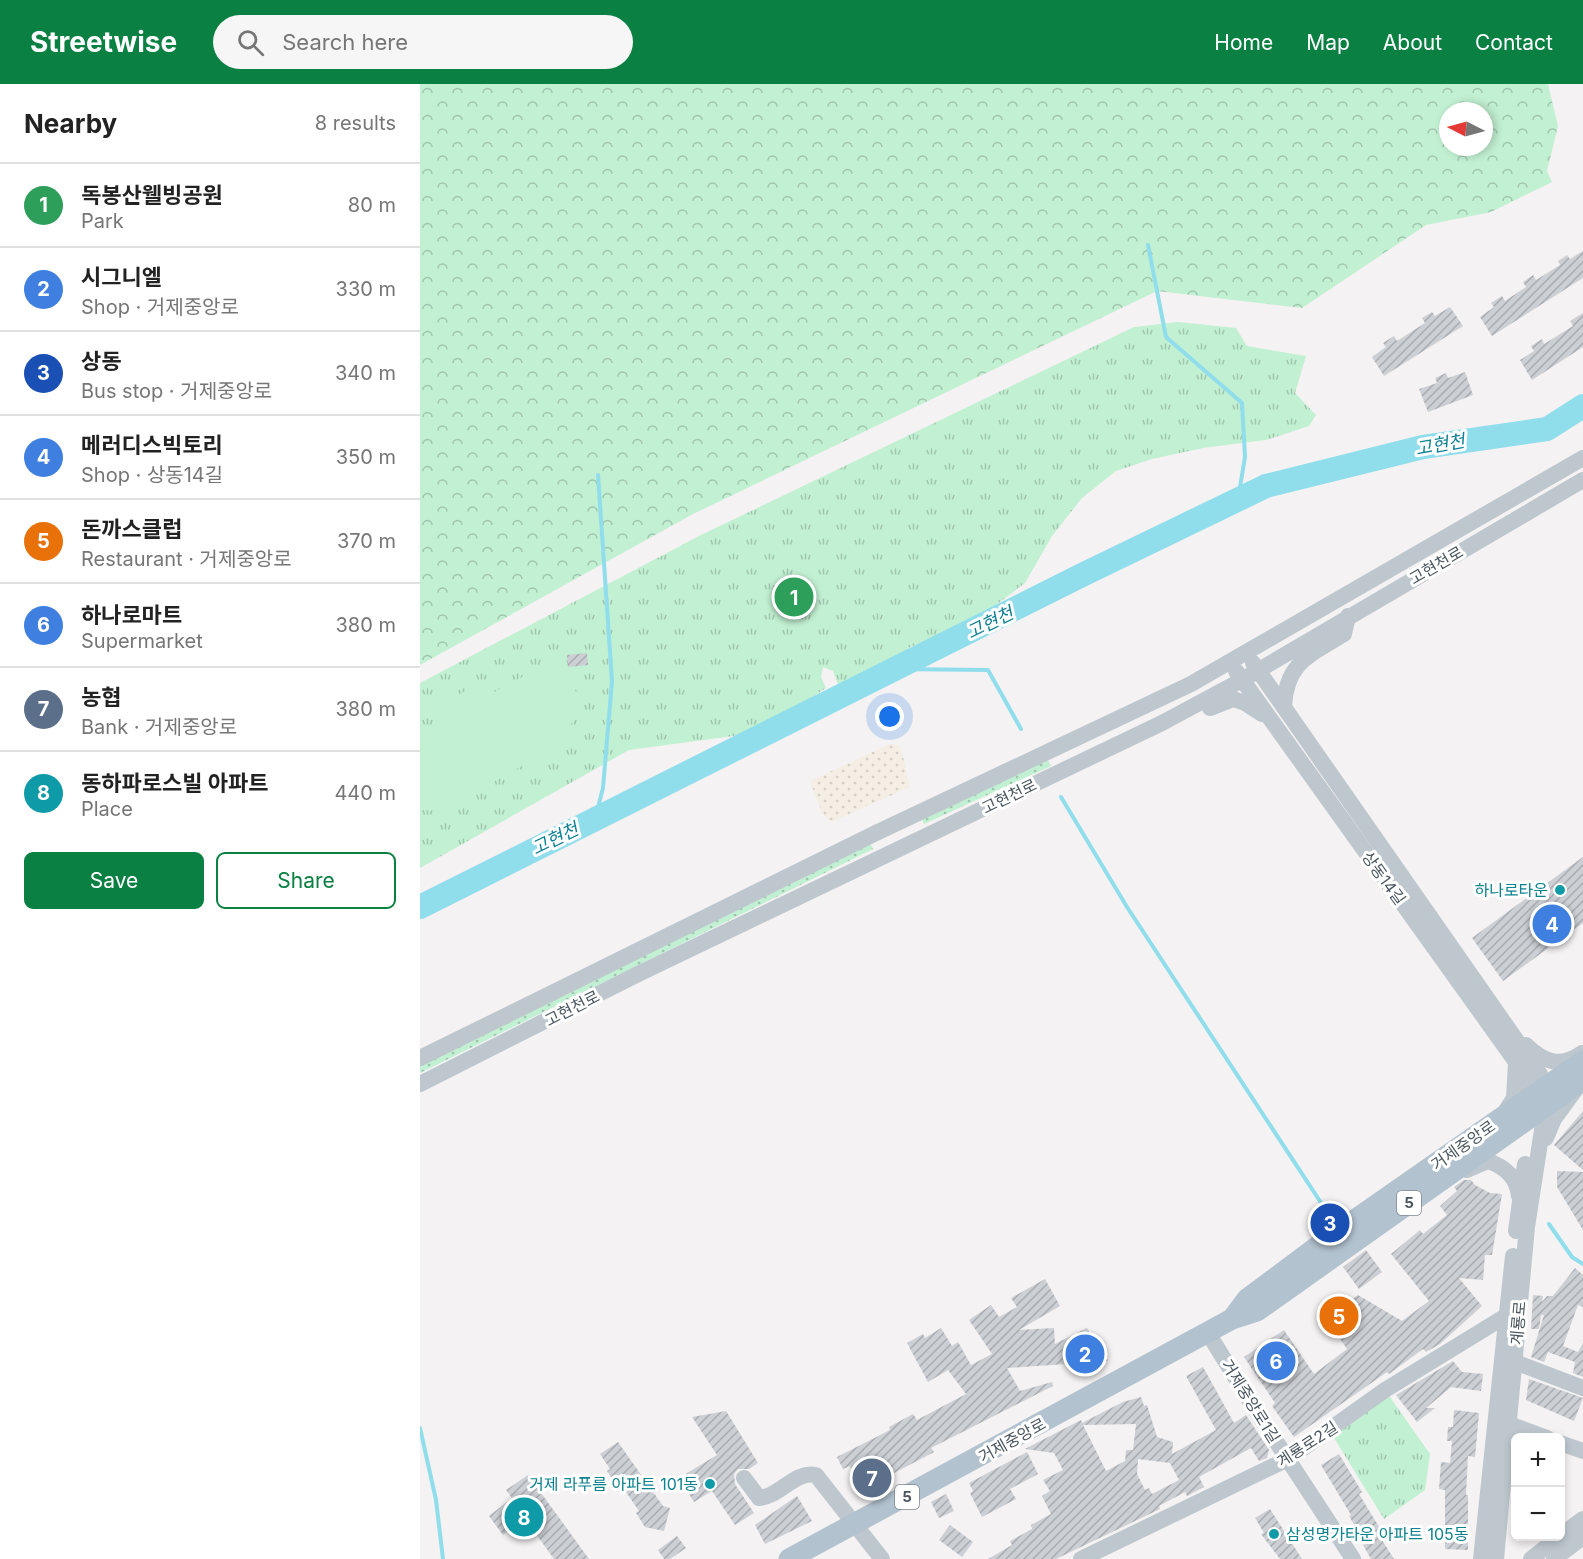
<!DOCTYPE html>
<meta charset="utf-8">
<style>
:root{--surface:#fff;--page:#f6f6f6;--text:#222;--muted:#767676;--line:#e0e0e0;--accent:#0b8043}
body{margin:0;font-family:Inter,"Noto Sans KR",sans-serif;background:var(--page);color:var(--text)}
.controls{position:absolute;right:18px;bottom:18px;display:grid;overflow:hidden;border-radius:9px;box-shadow:0 3px 9px #0003}
.controls button{width:54px;height:54px;display:grid;place-items:center;padding:0;border:0;border-bottom:2px solid var(--line);background:var(--surface);color:var(--text);font:30px sans-serif}
.compass{position:absolute;left:1019px;top:18px;width:54px;height:54px;border-radius:50%;background:var(--surface);box-shadow:0 3px 9px #0003;rotate:276deg}
.you{position:absolute;left:470px;top:633px;width:21px;height:21px;margin:-15px;border:4px solid #fff;border-radius:50%;background:#1a73e8;box-shadow:0 0 0 9px #1a73e833}
.badge{display:grid;place-items:center;width:39px;height:39px;border-radius:50%;background:var(--accent);color:#fff;font-size:20px;font-weight:700}
.pin{position:absolute;translate:-50% -50%;border:3px solid #fff;box-shadow:0 2px 6px #0006}
.list{margin:0;padding:0;list-style:none}
h2{display:flex;justify-content:space-between;align-items:center;height:78px;margin:0;padding:0 24px;font-size:26px}
h2 small{font-size:20px;font-weight:400;color:var(--muted)}
.list li{display:grid;grid-template-columns:39px 1fr auto;gap:18px;align-items:center;box-sizing:border-box;height:84px;padding:0 24px;border-top:2px solid var(--line)}
.list b{display:block;font-size:22px;white-space:nowrap}
.list p{margin:0;font-size:20px;white-space:nowrap;color:var(--muted)}
.list em{font-size:20px;font-style:normal;color:var(--muted)}
.actions{display:flex;gap:12px;padding:18px 24px}
.actions a{flex:1;padding:14px 0;border:2px solid var(--accent);border-radius:9px;text-align:center;font-size:21px;color:var(--accent)}
.actions .main{background:var(--accent);color:#fff}
.icon{flex:none;width:33px;height:33px;fill:none;stroke:currentColor;stroke-width:2;stroke-linecap:round;stroke-linejoin:round}
.map{position:relative;flex:none;width:1163px;height:1475px;overflow:hidden}
header{display:flex;align-items:center;gap:36px;box-sizing:border-box;height:84px;padding:0 30px;background:var(--accent);color:#fff}
header strong{font-size:28px}
nav{display:flex;gap:33px;margin-inline-start:auto;font-size:21px}
.search{width:420px;height:54px;background:var(--page);display:flex;align-items:center;gap:15px;box-sizing:border-box;padding:0 21px;border-radius:33px;color:var(--muted);font-size:22px}
main{display:flex}
aside{flex:1;background:var(--surface)}
.map>svg:first-child{display:block}
.grass{fill:url(#grass-dots)}
.forest{fill:url(#forest-crowns);fill-rule:evenodd}
.sand{fill:url(#sand-dots)}
.park{fill:url(#park-tufts)}
.garden{fill:#c2f0d2}
.lines{fill:none;stroke-linecap:round;stroke-linejoin:round}
.stream{stroke:#90ddec;stroke-width:4}
.river{stroke:#90ddec;stroke-width:24}
.building{fill:url(#building-hatch);fill-rule:evenodd}
.minor{stroke:#bec7ce;stroke-width:16}
.major{stroke:#b2c2cf;stroke-width:21}
.culture-dot{fill:#0f9aa8;stroke:#fff;stroke-width:2}
.labels{text-anchor:middle;stroke-width:6;stroke-linejoin:round;paint-order:stroke}
.shield{fill:#fff;stroke:#80898f;stroke-width:1.5}
.shield-label{font-size:15px;font-weight:bold;fill:#4a565f}
.street-label{font-size:16px;fill:#4a565f;stroke:#fff}
.culture-label{font-size:16px;fill:#0d838f;stroke:#fff;text-anchor:end}
.water-label{font-size:18px;font-style:italic;fill:#0e8096;stroke:#fff}
</style>
<header>
<strong>Streetwise</strong>
<div class="search"><svg class="icon" aria-label="search" viewBox="0 0 24 24"><circle cx="10" cy="10" r="6"/><path d="M15 15l6 6"/></svg>Search here</div>
<nav><a>Home</a><a>Map</a><a>About</a><a>Contact</a></nav>
</header>
<main>
<aside>
<h2>Nearby<small>8 results</small></h2>
<ul class="list">
<li><span class="badge" style="background:#2e9e5b">1</span><div><b>독봉산웰빙공원</b><p>Park</p></div><em>80 m</em></li>
<li><span class="badge" style="background:#3f7fe0">2</span><div><b>시그니엘</b><p>Shop · 거제중앙로</p></div><em>330 m</em></li>
<li><span class="badge" style="background:#1a4fb4">3</span><div><b>상동</b><p>Bus stop · 거제중앙로</p></div><em>340 m</em></li>
<li><span class="badge" style="background:#3f7fe0">4</span><div><b>메러디스빅토리</b><p>Shop · 상동14길</p></div><em>350 m</em></li>
<li><span class="badge" style="background:#e8710a">5</span><div><b>돈까스클럽</b><p>Restaurant · 거제중앙로</p></div><em>370 m</em></li>
<li><span class="badge" style="background:#3f7fe0">6</span><div><b>하나로마트</b><p>Supermarket</p></div><em>380 m</em></li>
<li><span class="badge" style="background:#5c6f8a">7</span><div><b>농협</b><p>Bank · 거제중앙로</p></div><em>380 m</em></li>
<li><span class="badge" style="background:#0f9aa8">8</span><div><b>동하파로스빌 아파트</b><p>Place</p></div><em>440 m</em></li>
</ul>
<div class="actions"><a class="main">Save</a><a>Share</a></div>
</aside>
<div class="map">
<svg width="1163" height="1475" viewBox="0 0 1163 1475">
<defs>
<pattern id="grass-dots" width="8" height="8" patternUnits="userSpaceOnUse" patternTransform="scale(1.5)"><rect width="8" height="8" fill="#c2f0d2"/><path d="M2 2h.1M6 6h.1" fill="none" stroke="#a0c5ae" stroke-width="1.8" stroke-linecap="round"/></pattern>
<pattern id="forest-crowns" width="20" height="18" patternUnits="userSpaceOnUse" patternTransform="scale(1.5)"><rect width="20" height="18" fill="#c2f0d2"/><path d="M2 6a3 3 0 1 1 6 0M12 15a3 3 0 1 1 6 0" fill="none" stroke="#a0c5ae"/></pattern>
<pattern id="sand-dots" width="8" height="8" patternUnits="userSpaceOnUse" patternTransform="scale(1.5)"><rect width="8" height="8" fill="#f4eee4"/><path d="M2 2h.1M6 6h.1" fill="none" stroke="#d3cec6" stroke-width="1.8" stroke-linecap="round"/></pattern>
<pattern id="park-tufts" width="24" height="20" patternUnits="userSpaceOnUse" patternTransform="scale(1.5)"><rect width="24" height="20" fill="#c2f0d2"/><path d="M3 7l-1-3M5 7V3M7 7l1-3M15 17l-1-3M17 17v-4M19 17l1-3" fill="none" stroke="#a0c5ae"/></pattern>
<pattern id="building-hatch" width="6" height="6" patternUnits="userSpaceOnUse" patternTransform="scale(1.5)"><rect width="6" height="6" fill="#cccfd4"/><path d="M-1 1l2-2M0 6l6-6M5 7l2-2" fill="none" stroke="#a8abaf"/></pattern>
</defs>
<rect width="100%" height="100%" fill="#f4f2f2"/>
<g class="grass">
<polygon points="628,676 631,682 504,740 502,735"/>
<polygon points="450,759 453,765 0,989 0,982"/>
</g>
<path class="forest" d="M 0,0 L 1128,0 L 1138,42 L 1127,87 L 1132,98 L 1071,128 L 1006,141 L 882,224 L 737,207 L 273,430 L 0,581 ZM 1028,27 L 1064,27 L 1064,63 L 1028,63 Z"/>
<path class="sand" d="M 470,660 L 479,661 C 486,675 484,688 490,703 L 411,738 L 402,729 L 390,697 Z"/>
<g class="park">
<polygon points="758,238 816,244 827,262 886,272 875,309 896,331 889,342 846,356 783,364 732,375 696,387 662,414 632,452 605,499 567,528 527,549 490,563 476,577 418,600 413,587 403,583 401,593 406,604 361,634 321,651 209,666 0,784 0,599 279,452 714,243"/>
<polygon points="965,1306 1010,1370 1005,1406 964,1435 909,1346"/>
</g>
<g class="garden">
<polygon points="138,587 158,610 158,621 152,639 144,643 135,664 20,727 0,726 1,648 109,589"/>
<polygon points="58,600 64,610 17,636 11,626"/>
</g>
<g class="lines">
<g class="stream">
<polyline points="728,161 746,253 822,319 825,373 818,415"/>
<polyline points="474,585 568,586 601,645"/>
<polyline points="641,713 707,823 911,1134"/>
<polyline points="175,735 183,704 192,597 178,391"/>
<polyline points="1129,1140 1152,1173 1163,1180"/>
<polyline points="0,1344 16,1416 23,1475"/>
</g>
<polyline class="river" points="0,823 660,492 846,402 1003,363 1127,345 1163,322"/>
</g>
<g class="building">
<polygon points="1163,167 1163,194 1072,252 1060,233 1074,223 1071,219 1082,212 1085,217 1106,203 1103,198 1113,191 1116,196 1140,181 1138,177 1147,171 1150,175"/>
<polygon points="1030,223 1043,242 964,292 952,273 966,263 963,259 974,252 977,257 1005,239 1002,234 1012,228 1015,232"/>
<polygon points="1163,229 1163,263 1112,296 1100,276 1114,267 1111,262 1122,255 1124,260 1153,242 1150,237"/>
<polygon points="1045,288 1053,311 1008,328 999,305 1017,299 1015,294 1026,289 1028,294"/>
<polygon points="167,569 168,581 148,583 147,571"/>
<polygon points="1163,773 1163,839 1083,897 1052,854"/>
<polygon points="1163,1027 1163,1086 1134,1061"/>
<polygon points="1137,1087 1163,1088 1163,1146 1137,1103"/>
<polygon points="1044,1096 1051,1096 1055,1101 1070,1109 1082,1110 1072,1171 1065,1171 1063,1196 1039,1194 1062,1222 1020,1260 1006,1268 1003,1265 969,1290 967,1288 874,1353 852,1322 855,1319 824,1273 864,1246 894,1290 927,1265 905,1233 938,1211 982,1237 1009,1217 971,1170 1000,1146 1003,1150 1027,1131 1020,1122 1037,1107 1034,1103"/>
<polygon points="946,1166 962,1188 939,1205 923,1183"/>
<polygon points="1155,1184 1163,1191 1163,1223 1158,1221 1143,1262 1158,1268 1163,1259 1163,1293 1153,1289 1155,1278 1128,1268 1124,1278 1111,1273 1124,1231 1121,1231 1119,1245 1111,1245 1113,1211 1123,1212 1122,1218 1127,1212 1133,1212"/>
<polygon points="625,1195 640,1222 599,1246 634,1244 635,1260 667,1244 674,1257 678,1255 688,1277 587,1284 600,1307 632,1298 633,1302 511,1364 514,1368 442,1406 430,1382 423,1385 417,1373 470,1346 469,1343 493,1330 497,1336 546,1310 528,1286 508,1298 487,1259 503,1250 505,1254 521,1244 532,1262 538,1258 551,1281 572,1270 549,1236 571,1221 579,1233 597,1223 591,1214"/>
<polygon points="1033,1277 1042,1288 1063,1290 1061,1307 1031,1303 1006,1324 1015,1324 997,1338 976,1311"/>
<path d="M 783,1283 L 814,1339 L 826,1331 L 849,1366 L 847,1374 L 839,1377 L 831,1364 L 779,1393 L 784,1403 L 767,1412 L 765,1408 L 739,1422 L 740,1425 L 636,1475 L 568,1475 L 592,1461 L 590,1457 L 612,1445 L 611,1441 L 631,1430 L 622,1412 L 630,1407 L 623,1396 L 643,1386 L 634,1369 L 605,1365 L 661,1336 L 662,1339 L 703,1318 L 721,1313 L 724,1322 L 727,1321 L 737,1353 L 753,1358 L 752,1370 L 796,1346 L 766,1292 ZM 716,1340 L 713,1366 L 706,1366 L 705,1377 L 686,1387 L 663,1341 ZM 718,1375 L 750,1379 L 759,1396 L 732,1410 L 729,1404 L 725,1406 L 717,1390 Z"/>
<polygon points="1109,1295 1163,1314 1154,1337 1106,1316"/>
<polygon points="1034,1326 1059,1329 1055,1373 1048,1372 1046,1411 1048,1411 1048,1466 1025,1465 1025,1406 1019,1405 1021,1378 1030,1379 1032,1357 1027,1357 1028,1343 1033,1343"/>
<polygon points="306,1327 338,1379 329,1385 318,1385 314,1390 315,1400 334,1429 315,1441 292,1407 274,1418 259,1394 297,1371 272,1333"/>
<polygon points="198,1358 243,1422 250,1424 244,1447 225,1443 216,1429 219,1427 197,1395 194,1398 187,1387 190,1385 180,1370"/>
<polygon points="607,1368 618,1390 590,1405 596,1415 562,1433 550,1409 553,1407 549,1399"/>
<polygon points="919,1370 942,1408 939,1410 961,1446 957,1448 974,1475 951,1475 943,1461 946,1460 929,1432 931,1431 901,1381"/>
<polygon points="108,1391 169,1475 134,1475 105,1435 83,1451 69,1432 92,1414 86,1406"/>
<polygon points="526,1410 534,1427 519,1434 511,1418"/>
<polygon points="377,1412 392,1437 345,1460 335,1441"/>
<polygon points="850,1425 882,1475 860,1475 841,1450 844,1449 835,1434"/>
<polygon points="530,1441 553,1458 542,1473 519,1456"/>
<polygon points="257,1452 266,1464 250,1475 244,1475 238,1466"/>
</g>
<g class="lines">
<g class="minor">
<polyline points="833,579 1120,990 1126,1020 1107,1143 1076,1475"/>
<polyline points="816,587 1096,978 1108,998 1112,1022"/>
<path d="M 864,623 C 866,578 890,571 924,550 L 928,532"/>
<polyline points="790,624 813,615 825,619 842,630"/>
<path d="M 1106,961 C 1125,979 1140,984 1162,969"/>
<polyline points="0,974 458,748 771,600 1163,374"/>
<polyline points="0,1000 218,890 742,639 822,596 1163,396"/>
<polyline points="1083,1031 1094,1014 1096,979"/>
<polyline points="1126,1054 1134,1035 1156,1005"/>
<path d="M 1047,1086 L 1068,1077 C 1085,1083 1097,1093 1099,1112"/>
<polyline points="1096,1147 1105,1080"/>
<polyline points="788,1249 833,1322 933,1475"/>
<polyline points="1095,1278 1163,1304"/>
<polyline points="1089,1340 1127,1354"/>
<polyline points="1140,1359 1163,1367"/>
<path d="M 324,1394 L 339,1414 C 361,1412 374,1387 396,1391 L 462,1475"/>
<polyline points="1140,1452 1163,1435"/>
<polyline points="661,1475 868,1375 965,1306 1094,1227"/>
<polyline points="1061,1475 1093,1172"/>
<polyline points="1111,1475 1140,1452"/>
<polyline points="1134,1475 1163,1453"/>
</g>
<g class="major">
<polyline points="812,1235 827,1215 910,1153 1163,977"/>
<polyline points="369,1475 812,1235 837,1227 1163,996"/>
</g>
</g>
<g class="culture-dot">
<circle cx="1140" cy="806" r="6"/>
<circle cx="290" cy="1400" r="6"/>
<circle cx="854" cy="1450" r="6"/>
</g>
<g class="labels">
<g class="shield">
<rect x="977" y="1107" width="24" height="24" rx="4.5"/>
<rect x="475" y="1401" width="24" height="24" rx="4.5"/>
</g>
<g class="shield-label">
<text x="989" y="1124">5</text>
<text x="487" y="1418">5</text>
</g>
<g class="street-label">
<text transform="translate(1016 481) rotate(-30)" y="6">고현천로</text>
<text transform="translate(589 712) rotate(-26)" y="6">고현천로</text>
<text transform="translate(964 794) rotate(54)" y="6">상동14길</text>
<text transform="translate(152 924) rotate(-27)" y="6">고현천로</text>
<text transform="translate(1043 1061) rotate(-35)" y="6">거제중앙로</text>
<text transform="translate(1098 1239) rotate(-85)" y="6">계룡로</text>
<text transform="translate(831 1317) rotate(58)" y="6">거제중앙로1길</text>
<text transform="translate(592 1356) rotate(-29)" y="6">거제중앙로</text>
<text transform="translate(887 1360) rotate(-33)" y="6">계룡로2길</text>
</g>
<g class="culture-label">
<text x="1128" y="812">하나로타운</text>
<text x="278" y="1406">거제 라푸름 아파트 101동</text>
<text x="866" y="1456" text-anchor="start">삼성명가타운 아파트 105동</text>
</g>
<g class="water-label">
<text transform="translate(1020 361) rotate(-10)" y="6">고현천</text>
<text transform="translate(570 539) rotate(-26)" y="6">고현천</text>
<text transform="translate(135 755) rotate(-26)" y="6">고현천</text>
</g>
</g>
</svg>
<div class="controls">
<button>+</button>
<button>−</button>
</div>
<svg class="compass" viewBox="-18 -18 36 36"><path d="M0-13l5 13h-10z" fill="#e53935"/><path d="M0 13l5-13h-10z" fill="#767676"/></svg>
<div class="you"></div>
<div class="pin badge" style="left:374px;top:513px;background:#2e9e5b">1</div>
<div class="pin badge" style="left:665px;top:1270px;background:#3f7fe0">2</div>
<div class="pin badge" style="left:910px;top:1139px;background:#1a4fb4">3</div>
<div class="pin badge" style="left:1132px;top:840px;background:#3f7fe0">4</div>
<div class="pin badge" style="left:919px;top:1232px;background:#e8710a">5</div>
<div class="pin badge" style="left:856px;top:1277px;background:#3f7fe0">6</div>
<div class="pin badge" style="left:452px;top:1394px;background:#5c6f8a">7</div>
<div class="pin badge" style="left:104px;top:1433px;background:#0f9aa8">8</div>
</div>
</main>
